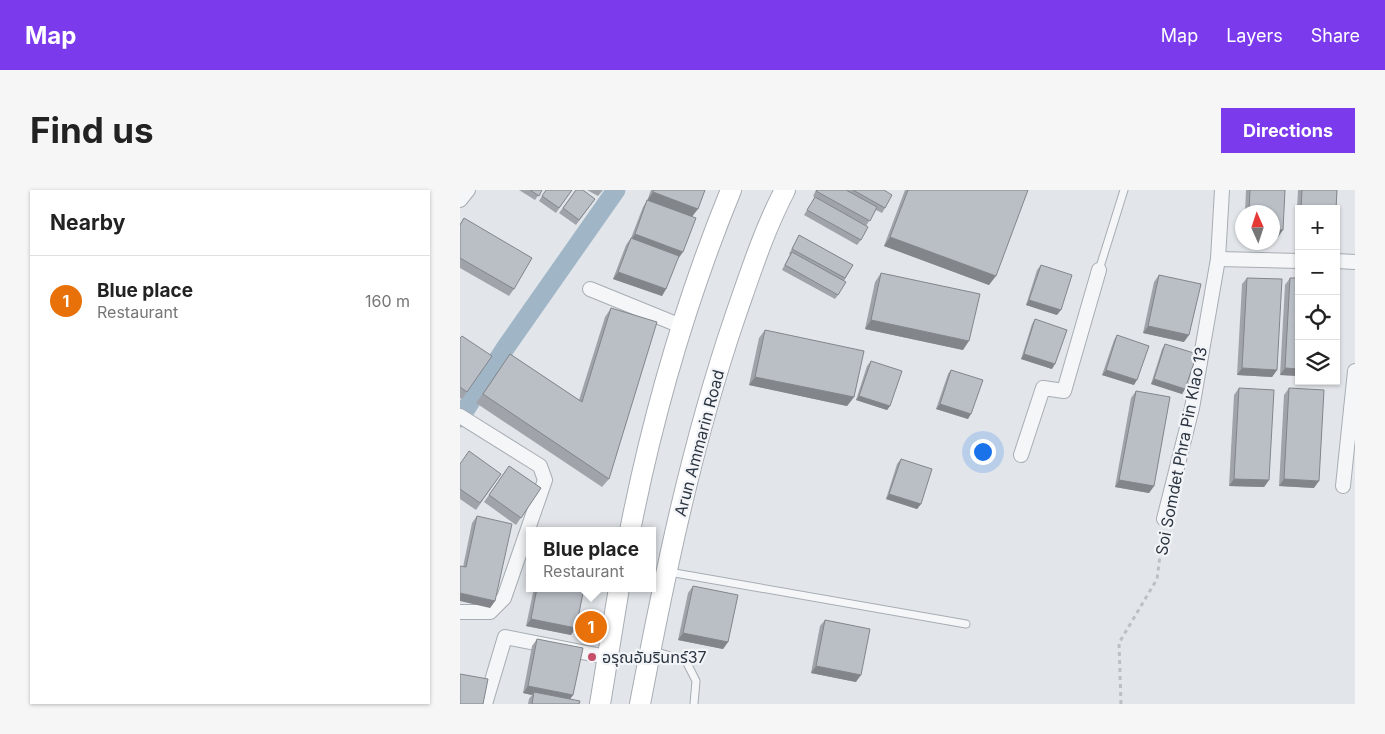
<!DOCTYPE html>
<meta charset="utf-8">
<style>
:root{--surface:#fff;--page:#f6f6f6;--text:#222;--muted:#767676;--line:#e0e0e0;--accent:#7c3aed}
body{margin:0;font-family:Inter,"Noto Sans Thai",sans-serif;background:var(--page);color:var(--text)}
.controls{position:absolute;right:15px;top:15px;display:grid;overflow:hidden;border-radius:0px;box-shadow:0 1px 4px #0004}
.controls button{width:45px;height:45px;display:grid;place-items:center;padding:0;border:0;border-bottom:1px solid var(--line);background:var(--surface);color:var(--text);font:25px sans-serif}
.compass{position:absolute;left:775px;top:15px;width:45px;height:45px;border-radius:50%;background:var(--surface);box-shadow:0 1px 4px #0004;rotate:357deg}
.you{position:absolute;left:522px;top:261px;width:18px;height:18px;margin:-12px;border:4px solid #fff;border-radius:50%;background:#1a73e8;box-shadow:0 0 0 8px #1a73e833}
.badge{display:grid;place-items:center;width:32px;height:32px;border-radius:50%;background:var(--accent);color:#fff;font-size:16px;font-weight:700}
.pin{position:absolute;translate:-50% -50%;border:2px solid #fff;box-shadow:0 1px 5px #0006}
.popup{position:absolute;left:66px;top:337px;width:130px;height:65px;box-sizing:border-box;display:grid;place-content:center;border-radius:0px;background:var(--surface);filter:drop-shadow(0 1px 4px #0005);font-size:16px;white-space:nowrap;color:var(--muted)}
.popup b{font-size:19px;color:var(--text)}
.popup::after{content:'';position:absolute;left:50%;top:100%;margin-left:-10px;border:10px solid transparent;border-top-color:var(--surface)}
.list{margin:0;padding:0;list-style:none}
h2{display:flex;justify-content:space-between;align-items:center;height:65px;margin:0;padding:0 20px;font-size:21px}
h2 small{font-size:16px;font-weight:400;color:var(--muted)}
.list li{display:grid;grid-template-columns:32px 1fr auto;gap:15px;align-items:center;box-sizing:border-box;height:90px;padding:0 20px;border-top:1px solid var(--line)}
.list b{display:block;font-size:19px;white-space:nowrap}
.list p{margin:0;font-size:16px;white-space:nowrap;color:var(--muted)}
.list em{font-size:16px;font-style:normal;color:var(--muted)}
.icon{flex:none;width:28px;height:28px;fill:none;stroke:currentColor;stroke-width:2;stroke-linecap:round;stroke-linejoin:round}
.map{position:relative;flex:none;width:895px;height:514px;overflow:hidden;border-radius:0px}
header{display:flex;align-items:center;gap:30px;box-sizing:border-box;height:70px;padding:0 25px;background:var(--accent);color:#fff}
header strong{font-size:24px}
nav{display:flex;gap:28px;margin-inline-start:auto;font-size:18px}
.intro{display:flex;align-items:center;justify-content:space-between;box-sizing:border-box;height:120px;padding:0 30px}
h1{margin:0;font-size:35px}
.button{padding:12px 22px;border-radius:0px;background:var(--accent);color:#fff;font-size:18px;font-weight:700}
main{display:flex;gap:30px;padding:0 30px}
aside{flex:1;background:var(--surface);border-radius:0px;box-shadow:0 1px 4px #0004}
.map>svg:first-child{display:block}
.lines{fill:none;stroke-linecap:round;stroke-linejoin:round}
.canal{stroke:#a0b6c7;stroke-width:19}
.service-casing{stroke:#a7adb4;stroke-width:9}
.minor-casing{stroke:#a7adb4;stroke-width:16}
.secondary-casing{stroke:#a7adb4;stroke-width:22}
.path{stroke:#bcc0c5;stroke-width:3;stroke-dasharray:4 4;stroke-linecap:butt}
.service{stroke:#f5f6f8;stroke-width:7}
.minor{stroke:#f5f6f8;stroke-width:14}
.secondary{stroke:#fff;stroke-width:20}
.wall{fill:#a0a4aa}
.shaded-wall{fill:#82868b}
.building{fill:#babfc6;stroke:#82868b}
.poi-dot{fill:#c6506a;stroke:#f2f4f7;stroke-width:2}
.labels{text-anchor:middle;stroke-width:4.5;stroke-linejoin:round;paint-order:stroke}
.street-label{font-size:16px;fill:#2b3541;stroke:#f2f4f7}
.poi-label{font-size:16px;fill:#2b3541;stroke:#f2f4f7;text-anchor:start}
</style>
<header>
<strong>Map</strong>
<nav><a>Map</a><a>Layers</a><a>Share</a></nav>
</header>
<div class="intro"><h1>Find us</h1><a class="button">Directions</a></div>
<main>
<aside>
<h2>Nearby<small></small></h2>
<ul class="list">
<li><span class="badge" style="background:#e8710a">1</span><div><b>Blue place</b><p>Restaurant</p></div><em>160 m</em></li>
</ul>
</aside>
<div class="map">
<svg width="895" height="514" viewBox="0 0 895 514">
<rect width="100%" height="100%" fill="#e2e6ea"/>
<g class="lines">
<polyline class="canal" points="0,228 46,157 156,0"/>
<defs>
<g id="service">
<polyline points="639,80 664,0"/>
<polyline points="209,382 506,434"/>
<polyline points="191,460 226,471 236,491 234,514"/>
</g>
<g id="minor">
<polyline points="0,10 8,0"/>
<polyline points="758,69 839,71"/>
<polyline points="876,71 895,72"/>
<polyline points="130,99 221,136"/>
<polyline points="0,226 80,276 85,290 44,408 30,422 0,422"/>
<polyline points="561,265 583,198 604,201 639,80"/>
<polyline points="883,296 895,181"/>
<polyline points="704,329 732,218 758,69 762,0"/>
<polyline points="25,514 45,447 147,467"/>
</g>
<g id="secondary">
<path d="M 170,341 C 193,224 226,110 271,0"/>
<polyline points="140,514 159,398"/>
<path d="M 180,514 C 205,383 232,253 275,127 C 290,84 304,40 325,0"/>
</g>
</defs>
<use href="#service" class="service-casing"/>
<use href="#minor" class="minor-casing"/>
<use href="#secondary" class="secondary-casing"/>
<polyline class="path" points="661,514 659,453 697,389 703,343"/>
<use href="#service" class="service"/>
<use href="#minor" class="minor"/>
<use href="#secondary" class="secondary"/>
</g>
<g class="wall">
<polygon points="59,0 82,0 75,10"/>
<polygon points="116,0 135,9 116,35 99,23"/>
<polygon points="127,0 143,0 138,6"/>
<polygon points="191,0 245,0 232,27 206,99 202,106 153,89 166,55 171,48 183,17 187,11"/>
<polygon points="356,0 424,0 425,18 422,23 416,20 406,36 353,6"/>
<polygon points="445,0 568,0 529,95 424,56"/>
<polygon points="786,0 825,0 818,47 812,22 785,22"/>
<polygon points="838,0 877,0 876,19 839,19 839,41 836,41"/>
<polygon points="111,1 96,23 79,11 82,6"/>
<polygon points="355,7 401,50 397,55 344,25"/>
<polygon points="4,28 54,99 49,106 0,78 0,34"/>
<polygon points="339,45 393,75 384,91 378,105 375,109 322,80 330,64 329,64"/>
<polygon points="581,75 597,125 566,115 577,80"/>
<polygon points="421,83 503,160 405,139 415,92"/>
<polygon points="699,85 724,152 683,143 694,92"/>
<polygon points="787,88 817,180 812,187 777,185 782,94"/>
<polygon points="830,88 839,88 839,186 820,185 825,95"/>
<polygon points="151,118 149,289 142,297 16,213 50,164 119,210 145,127"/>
<polygon points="575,129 592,179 561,169 572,134"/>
<polygon points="305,140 394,207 387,216 289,195 299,148"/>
<polygon points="657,145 674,195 642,185 654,150"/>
<polygon points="0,148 32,166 2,209 0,208"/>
<polygon points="705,154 725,199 722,204 691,194 702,159"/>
<polygon points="411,171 430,216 427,220 396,210 407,176"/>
<polygon points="491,180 508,229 476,219 488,184"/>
<polygon points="779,198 809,290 804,297 769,296 774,205"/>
<polygon points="829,198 854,298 819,296 824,205"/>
<polygon points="676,201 694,296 689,303 655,297 671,208"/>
<polygon points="441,269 461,314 457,319 426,309 437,274"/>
<polygon points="0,274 41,284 16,320 0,309"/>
<polygon points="49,276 81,298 56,335 24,312"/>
<polygon points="17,326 35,411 30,418 3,377 12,333"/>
<polygon points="233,396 268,452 263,459 218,450 228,403"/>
<polygon points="74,398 124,398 111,445 66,436"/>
<polygon points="365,430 396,492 351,483 360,436"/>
<polygon points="77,449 113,505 110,509 119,514 68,514 69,509 72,505 63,503 72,456"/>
</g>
<g class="shaded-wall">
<polygon points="193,2 238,19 231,28 187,11"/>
<polygon points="812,40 823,40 818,47 812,47"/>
<polygon points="175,44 223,62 218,69 170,51"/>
<polygon points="430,47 536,86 529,95 424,56"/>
<polygon points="158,82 206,99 202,106 153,89"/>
<polygon points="569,110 601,120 597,125 566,115"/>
<polygon points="411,130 509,151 503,160 405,139"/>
<polygon points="688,136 729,145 724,152 683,143"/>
<polygon points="564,164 595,174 592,179 561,169"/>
<polygon points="782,178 817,180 812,187 777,185"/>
<polygon points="825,178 839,179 839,186 820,185"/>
<polygon points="646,180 677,190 674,195 642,185"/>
<polygon points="295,187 394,207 387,216 289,195"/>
<polygon points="694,189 725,199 722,204 691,194"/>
<polygon points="399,206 430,216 427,220 396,210"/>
<polygon points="480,214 511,224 508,229 476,219"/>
<polygon points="774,289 809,290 804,297 769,296"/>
<polygon points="824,289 859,291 854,298 819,296"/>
<polygon points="659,290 694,296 689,303 655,297"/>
<polygon points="429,304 461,314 457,319 426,309"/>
<polygon points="0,403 35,411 30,418 0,411"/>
<polygon points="71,429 116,438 111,445 66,436"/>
<polygon points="223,443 268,452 263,459 218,450"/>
<polygon points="356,476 401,485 396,492 351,483"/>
<polygon points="68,496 113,505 108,512 74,502 72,505 63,503"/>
</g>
<g class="building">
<polygon points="70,0 82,0 79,6"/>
<polygon points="86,0 112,0 99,18 82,6"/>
<polygon points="116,0 123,0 135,9 119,30 103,18"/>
<polygon points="194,0 245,0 238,19 193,2"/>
<polygon points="357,0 386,0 417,17 410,31 356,1"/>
<polygon points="393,0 424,0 432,5 425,18"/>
<polygon points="448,0 568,0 536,86 430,47"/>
<polygon points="790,0 825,0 823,40 812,40 812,22 789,22"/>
<polygon points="842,0 877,0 876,19 841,19"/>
<polygon points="355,7 408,37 401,50 347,20"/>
<polygon points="187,10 236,28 223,62 175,44"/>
<polygon points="4,28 72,68 54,99 0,68 0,35"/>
<polygon points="339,45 393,75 385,88 332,59"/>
<polygon points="171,48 219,66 206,99 158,82"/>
<polygon points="332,62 386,92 378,105 325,75"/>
<polygon points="581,75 612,85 601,120 569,110"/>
<polygon points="421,83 520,104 509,151 411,130"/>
<polygon points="699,85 741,94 729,145 688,136"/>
<polygon points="787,88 822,89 817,180 782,178"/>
<polygon points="830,88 839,88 839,179 825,178"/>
<polygon points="151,118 197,132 149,289 23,204 50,164 122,212"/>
<polygon points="575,129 607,140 595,174 564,164"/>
<polygon points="305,140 404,161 394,207 295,187"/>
<polygon points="657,145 689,156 677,190 646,180"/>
<polygon points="2,146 32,166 7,202 0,197 0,148"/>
<polygon points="705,154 737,164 725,199 694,189"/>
<polygon points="411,171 442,181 430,216 399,206"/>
<polygon points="491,180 523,190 511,224 480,214"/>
<polygon points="779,198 814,200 809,290 774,289"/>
<polygon points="829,198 864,200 859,291 824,289"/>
<polygon points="676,201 710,207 694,296 659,290"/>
<polygon points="9,261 41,284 20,313 0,299 0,274"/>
<polygon points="441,269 472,279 461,314 429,304"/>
<polygon points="49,276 81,298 61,328 29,305"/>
<polygon points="17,326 52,334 35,411 0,403 0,376 6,377"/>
<polygon points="233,396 278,405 268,452 223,443"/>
<polygon points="77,398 124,398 116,438 71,429"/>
<polygon points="365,430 410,439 401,485 356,476"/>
<polygon points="77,449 123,458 113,505 68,496"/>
<polygon points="0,484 28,489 23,514 0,514"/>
<polygon points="74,502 120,511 119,514 72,514"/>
</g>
<circle class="poi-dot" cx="132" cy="467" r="5"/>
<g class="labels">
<g class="street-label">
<text transform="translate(239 253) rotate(-75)" y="6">Arun Ammarin Road</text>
<text transform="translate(721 261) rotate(-79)" y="6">Soi Somdet Phra Pin Klao 13</text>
</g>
<g class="poi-label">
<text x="142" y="473">อรุณอัมรินทร์37</text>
</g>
</g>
</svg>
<div class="controls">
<button>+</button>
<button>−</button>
<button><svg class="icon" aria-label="locate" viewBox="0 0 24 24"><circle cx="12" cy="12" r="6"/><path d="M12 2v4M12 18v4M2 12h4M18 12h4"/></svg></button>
<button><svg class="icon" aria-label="layers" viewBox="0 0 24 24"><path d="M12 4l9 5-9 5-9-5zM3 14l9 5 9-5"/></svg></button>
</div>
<svg class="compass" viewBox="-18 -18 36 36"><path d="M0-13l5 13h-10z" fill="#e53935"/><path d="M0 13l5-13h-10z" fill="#767676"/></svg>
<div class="you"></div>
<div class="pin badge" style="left:131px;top:437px;background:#e8710a">1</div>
<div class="popup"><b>Blue place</b>Restaurant</div>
</div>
</main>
